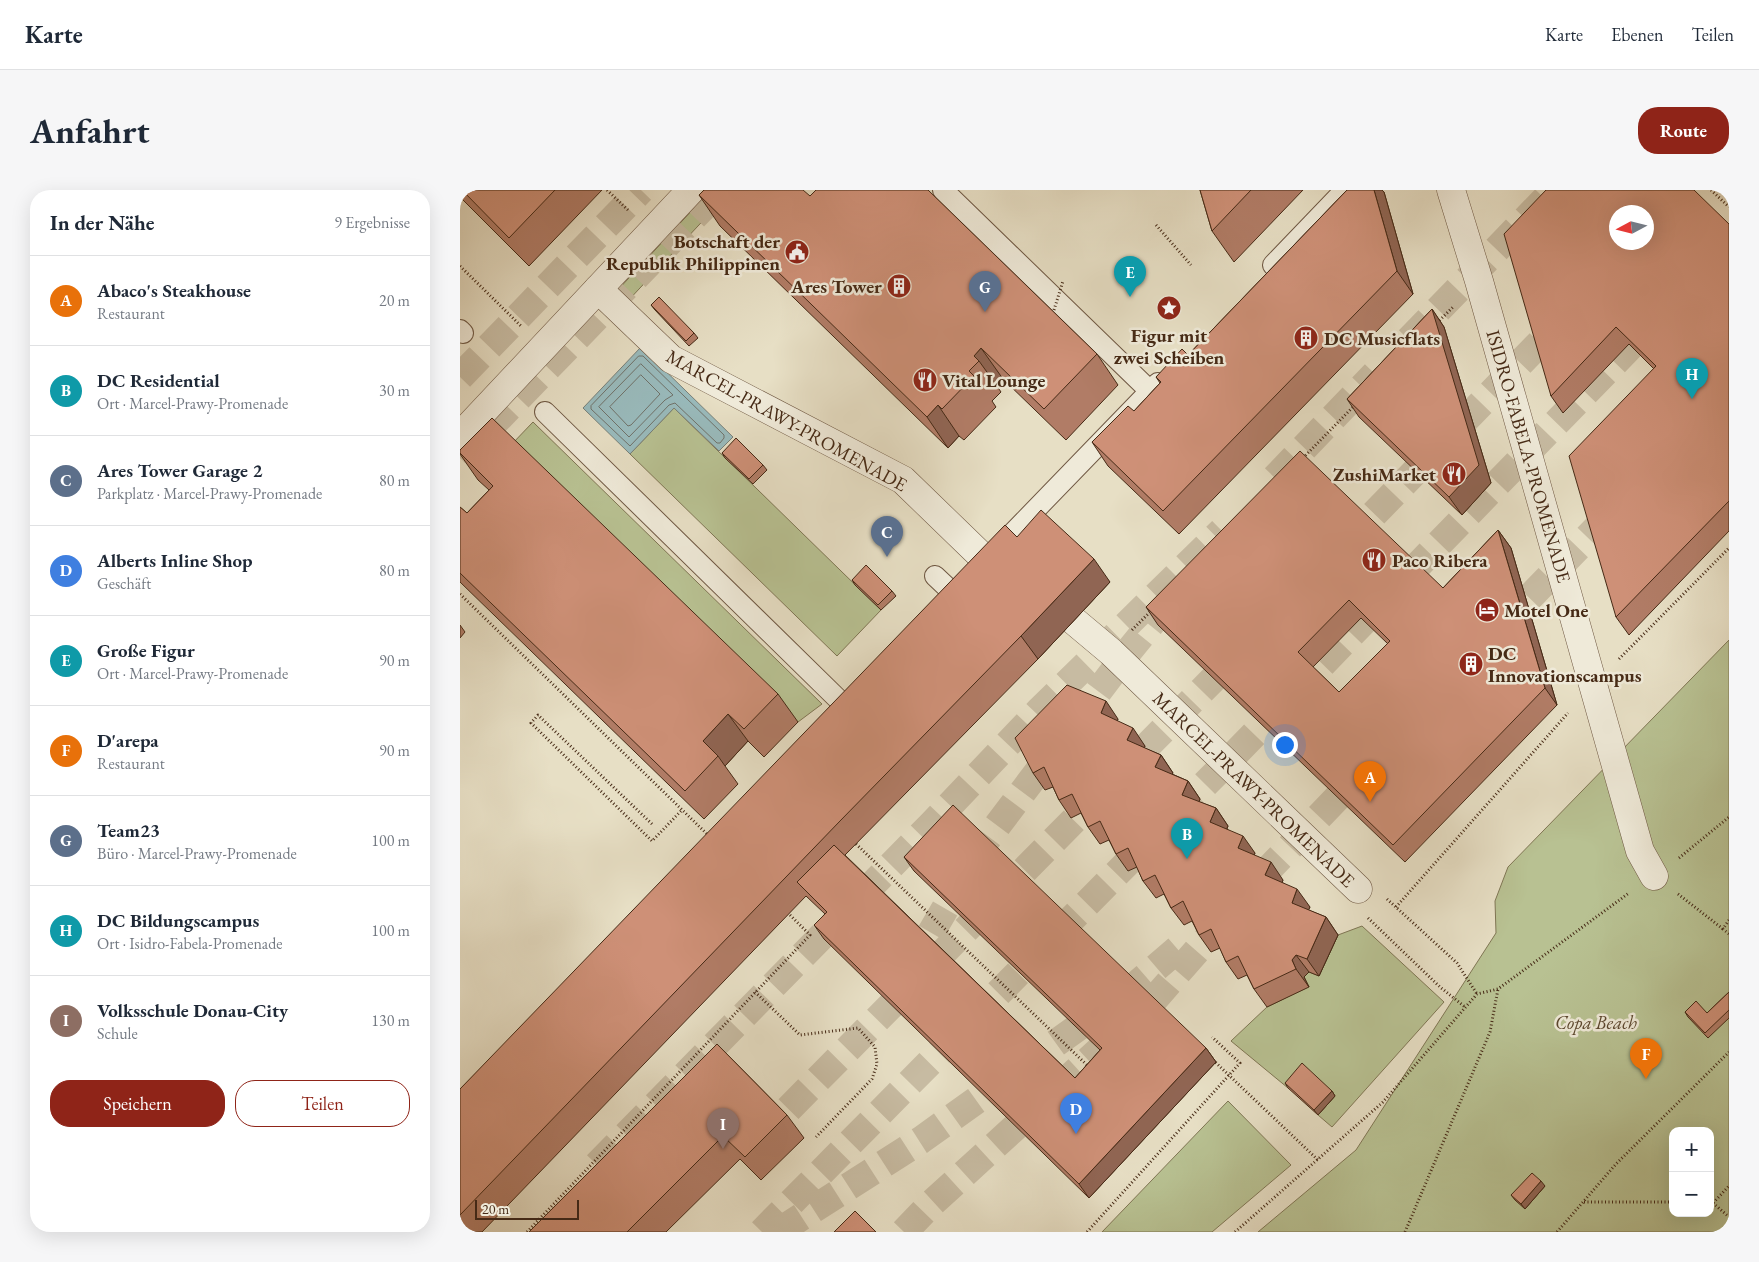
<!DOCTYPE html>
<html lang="de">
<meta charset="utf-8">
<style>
:root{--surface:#fff;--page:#f6f6f7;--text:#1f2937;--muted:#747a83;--line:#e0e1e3;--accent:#8f2418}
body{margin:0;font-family:"EB Garamond",serif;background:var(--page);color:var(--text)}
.controls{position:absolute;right:15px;bottom:15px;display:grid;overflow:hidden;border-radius:10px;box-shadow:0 5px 20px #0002}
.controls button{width:45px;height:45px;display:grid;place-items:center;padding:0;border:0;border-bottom:1px solid var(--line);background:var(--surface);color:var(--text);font:25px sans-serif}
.compass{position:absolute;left:1149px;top:15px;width:45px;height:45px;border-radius:50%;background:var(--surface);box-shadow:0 5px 20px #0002;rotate:263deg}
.scale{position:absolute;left:15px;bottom:12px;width:104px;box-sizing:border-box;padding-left:5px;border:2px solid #462a16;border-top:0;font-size:14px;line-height:18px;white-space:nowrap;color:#462a16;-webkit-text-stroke:4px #efead9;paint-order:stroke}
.you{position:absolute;left:824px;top:554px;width:18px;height:18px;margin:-12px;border:4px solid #fff;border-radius:50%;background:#1a73e8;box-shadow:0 0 0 8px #1a73e833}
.badge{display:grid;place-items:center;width:32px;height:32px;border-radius:50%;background:var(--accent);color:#fff;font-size:16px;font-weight:700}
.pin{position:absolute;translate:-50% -41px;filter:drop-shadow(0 1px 2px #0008)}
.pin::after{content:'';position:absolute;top:26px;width:18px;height:15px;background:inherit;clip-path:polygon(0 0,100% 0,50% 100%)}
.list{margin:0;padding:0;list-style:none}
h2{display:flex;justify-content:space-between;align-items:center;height:65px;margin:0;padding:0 20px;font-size:21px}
h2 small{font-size:16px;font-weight:400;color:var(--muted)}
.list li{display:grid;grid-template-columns:32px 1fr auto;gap:15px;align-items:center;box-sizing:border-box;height:90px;padding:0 20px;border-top:1px solid var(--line)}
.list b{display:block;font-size:19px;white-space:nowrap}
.list p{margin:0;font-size:16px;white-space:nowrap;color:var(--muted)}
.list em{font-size:16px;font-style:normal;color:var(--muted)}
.actions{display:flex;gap:10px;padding:15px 20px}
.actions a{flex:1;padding:11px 0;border:1px solid var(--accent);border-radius:20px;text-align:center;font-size:18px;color:var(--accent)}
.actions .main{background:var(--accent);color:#fff}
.map{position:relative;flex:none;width:1269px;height:1042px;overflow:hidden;border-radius:20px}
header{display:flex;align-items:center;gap:30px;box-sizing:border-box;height:70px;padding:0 25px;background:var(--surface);border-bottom:1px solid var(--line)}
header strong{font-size:24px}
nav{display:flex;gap:28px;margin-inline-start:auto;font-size:18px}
.intro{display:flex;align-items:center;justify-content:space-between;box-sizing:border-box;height:120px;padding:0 30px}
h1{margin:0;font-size:35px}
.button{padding:12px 22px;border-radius:20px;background:var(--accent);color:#fff;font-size:18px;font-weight:700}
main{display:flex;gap:30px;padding:0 30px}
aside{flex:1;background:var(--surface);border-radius:20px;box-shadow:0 5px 20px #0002}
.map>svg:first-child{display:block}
.green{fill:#b8c192;stroke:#7f7654;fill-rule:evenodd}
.water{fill:#99bbbd;stroke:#78817a}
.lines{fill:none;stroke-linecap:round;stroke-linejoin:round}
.shore{stroke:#70726a;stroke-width:1}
.secondary-tunnel{stroke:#c7bba2;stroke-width:28;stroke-dasharray:28 14;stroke-linecap:butt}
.motorway-tunnel{stroke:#c7bba2;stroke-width:28;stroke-dasharray:28 14;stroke-linecap:butt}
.service-casing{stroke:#6e5742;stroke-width:22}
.pedestrian-casing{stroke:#6e5742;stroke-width:29}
.path{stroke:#462a16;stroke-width:3;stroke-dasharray:1 2.5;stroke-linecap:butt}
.service{stroke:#efead9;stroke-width:20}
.pedestrian{stroke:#efead9;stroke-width:28}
.path-bridge{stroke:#462a16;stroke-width:3;stroke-dasharray:1 2.5;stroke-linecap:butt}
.wall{fill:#b17c66;stroke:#462a16;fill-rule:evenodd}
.shaded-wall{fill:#906553;stroke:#462a16}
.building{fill:#ce9077;stroke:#462a16;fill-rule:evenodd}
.labels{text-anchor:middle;stroke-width:5;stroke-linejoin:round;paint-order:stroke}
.poi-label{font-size:19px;font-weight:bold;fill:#462a16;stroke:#efead9;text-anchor:start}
.street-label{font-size:19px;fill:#462a16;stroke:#efead9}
.park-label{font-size:19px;font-style:italic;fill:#5d482f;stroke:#efead9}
</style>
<header>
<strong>Karte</strong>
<nav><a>Karte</a><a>Ebenen</a><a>Teilen</a></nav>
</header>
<div class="intro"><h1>Anfahrt</h1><a class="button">Route</a></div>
<main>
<aside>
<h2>In der Nähe<small>9 Ergebnisse</small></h2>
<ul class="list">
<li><span class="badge" style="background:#e8710a">A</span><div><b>Abaco's Steakhouse</b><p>Restaurant</p></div><em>20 m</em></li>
<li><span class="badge" style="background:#0f9aa8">B</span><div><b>DC Residential</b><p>Ort · Marcel-Prawy-Promenade</p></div><em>30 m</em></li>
<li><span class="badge" style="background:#5c6f8a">C</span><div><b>Ares Tower Garage 2</b><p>Parkplatz · Marcel-Prawy-Promenade</p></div><em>80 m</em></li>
<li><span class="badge" style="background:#3f7fe0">D</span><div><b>Alberts Inline Shop</b><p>Geschäft</p></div><em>80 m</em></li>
<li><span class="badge" style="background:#0f9aa8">E</span><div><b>Große Figur</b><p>Ort · Marcel-Prawy-Promenade</p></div><em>90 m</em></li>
<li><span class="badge" style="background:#e8710a">F</span><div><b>D'arepa</b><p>Restaurant</p></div><em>90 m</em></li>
<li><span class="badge" style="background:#5c6f8a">G</span><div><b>Team23</b><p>Büro · Marcel-Prawy-Promenade</p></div><em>100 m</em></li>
<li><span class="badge" style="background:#0f9aa8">H</span><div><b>DC Bildungscampus</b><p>Ort · Isidro-Fabela-Promenade</p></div><em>100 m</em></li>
<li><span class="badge" style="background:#8d6e63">I</span><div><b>Volksschule Donau-City</b><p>Schule</p></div><em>130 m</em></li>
</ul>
<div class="actions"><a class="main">Speichern</a><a>Teilen</a></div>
</aside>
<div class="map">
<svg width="1269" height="1042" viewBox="0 0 1269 1042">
<rect width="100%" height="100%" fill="#e7dfc5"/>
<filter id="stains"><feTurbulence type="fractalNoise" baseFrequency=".004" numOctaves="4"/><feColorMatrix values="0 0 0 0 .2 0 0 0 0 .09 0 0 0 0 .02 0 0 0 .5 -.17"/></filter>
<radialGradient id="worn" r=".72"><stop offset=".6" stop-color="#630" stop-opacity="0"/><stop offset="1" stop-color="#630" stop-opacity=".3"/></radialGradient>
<g class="green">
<polygon points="251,0 267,5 165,114 154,104"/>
<polygon points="214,218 421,420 377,466 170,264"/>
<polygon points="73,232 362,514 338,532 51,255"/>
<path d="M 1269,450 L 1269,1042 L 798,1042 L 896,960 L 1036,743 L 1035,711 L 1048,677 ZM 1213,941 L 1250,941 L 1250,1023 L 1213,1023 Z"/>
<polygon points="902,736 984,812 872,937 858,925 875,906 828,898 771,851 807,817 848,797 844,787 849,782 859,786 878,745"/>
<polygon points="768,911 831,975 752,1042 642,1042"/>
</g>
<polygon class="water" points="181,157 273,247 259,261 214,218 170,264 123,218"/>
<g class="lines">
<g class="shore">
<polygon points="179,166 183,166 264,245 264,248 260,253 257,253 215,213 209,215 170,256 131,219 131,216"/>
<polygon points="181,174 213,205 205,210 169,247 139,217"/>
<polygon points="181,185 200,204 171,235 168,236 150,217"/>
</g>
<g class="secondary-tunnel">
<polyline points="0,187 181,0"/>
<polyline points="0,268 260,0"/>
</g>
<g class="motorway-tunnel">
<polyline points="949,150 1094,0"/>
<polyline points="815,288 915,184"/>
<polyline points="885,354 1102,130"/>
<polyline points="1040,438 1158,316"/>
<polyline points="450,779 519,660 668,462 699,424"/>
<polyline points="299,949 780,462"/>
<polyline points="137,975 471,635 580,520 762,341"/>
<polyline points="302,1042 774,565 1197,129"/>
<polyline points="318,1042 461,950 670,800 727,751"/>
<polyline points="444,1042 470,1015 692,812 802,686 903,581"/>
</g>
<defs>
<g id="service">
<polyline points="483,0 690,201"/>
<polyline points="813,75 885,0"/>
<polyline points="0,140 3,143"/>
<polyline points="85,222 386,517 396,506"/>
<polyline points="547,349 698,193"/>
<polyline points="475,386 493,403"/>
</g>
<g id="pedestrian">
<polyline points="991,0 1019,91 1180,661 1194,686"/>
<polyline points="138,99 211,169 443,290 538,382"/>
<polyline points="0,246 231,0"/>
<polyline points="614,431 651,462 898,699"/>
</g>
</defs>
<use href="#service" class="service-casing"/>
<use href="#pedestrian" class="pedestrian-casing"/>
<g class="path">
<polyline points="147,0 169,21"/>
<polyline points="1251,0 1269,17"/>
<polyline points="696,35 731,75"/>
<polyline points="0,76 61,136"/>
<polyline points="977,133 994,116"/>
<polyline points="843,268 895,215"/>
<polyline points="0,404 248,645"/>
<polyline points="672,440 693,419"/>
<polyline points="1159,469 1269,358"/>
<polyline points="192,634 78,525 71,533 192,651 222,620"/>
<polyline points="396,654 629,877"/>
<polyline points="1219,668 1269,627"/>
<polyline points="1218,704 1263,739"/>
<polyline points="927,709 997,773 1017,804"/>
<polyline points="936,717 1108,523"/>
<polyline points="908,728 980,797 1005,817"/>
<polyline points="1269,730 1263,739 1269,744"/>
<polyline points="295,802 340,845 398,838 415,857 417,874 412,889 356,947"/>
<polyline points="753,870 858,970"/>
<polyline points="1124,1012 1213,1012"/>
<polyline points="1250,1012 1253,1013 1269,996"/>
<polyline points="1253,1013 1269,1027"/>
<polyline points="67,1042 350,745 329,724"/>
<polyline points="627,1042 780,873 752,847"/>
<polyline points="775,1042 923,912 1017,804 1038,799 1169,703"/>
<polyline points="945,1042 1030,842 1038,799"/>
<polyline points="1097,1042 1156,974 1269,862"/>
</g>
<use href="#service" class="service"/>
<use href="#pedestrian" class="pedestrian"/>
<polyline class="path-bridge" points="594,120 603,91"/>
</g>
<g class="wall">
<polygon points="0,0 142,0 69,76 0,7"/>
<polygon points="740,0 843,0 774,72 752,41"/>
<polygon points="887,0 922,0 924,2 953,104 719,344 648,276 632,252 674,221 700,193 696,187 728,165"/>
<polygon points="1086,0 1269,34 1269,341 1169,445 1156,427 1194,179 1169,154 1103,223 1091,206"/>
<polygon points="239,5 350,6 637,164 658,195 606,250 543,189 537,196 541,202 532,211 536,217 504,250 499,246 488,258 260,36"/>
<polygon points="191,115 234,143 238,148 229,156 195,120"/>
<polygon points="972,119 984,137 1031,293 1002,325 899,227 887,209"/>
<polygon points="0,260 318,504 338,532 304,567 288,551 265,576 278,594 244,629 0,392 0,317 7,323 29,300 18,290 0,264"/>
<polygon points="262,263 303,275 307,280 293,294 265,268"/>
<path d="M 1038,340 L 1051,358 L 1097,515 L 945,672 L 698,435 L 686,417 L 983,398 ZM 901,428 L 928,454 L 879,502 L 853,477 Z"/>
<polygon points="557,347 650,392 578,469 385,665 615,888 640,860 454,681 444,667 746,858 756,872 629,1008 364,749 354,735 365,724 346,706 22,1042 0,1042 0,899"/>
<polygon points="392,390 432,401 436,406 421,420 395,395"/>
<polygon points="0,435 5,442 0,448"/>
<polygon points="658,529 657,531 685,556 684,558 701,565 713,583 712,584 728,591 740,609 739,612 756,618 768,636 767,639 795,663 794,665 823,690 822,692 850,717 848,720 866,727 878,745 859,786 849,782 844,787 849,797 807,817 794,799 787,785 778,789 766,772 760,758 751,762 739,745 732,731 724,735 711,718 704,704 696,708 683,691 677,677 668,681 656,664 649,650 640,654 628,637 621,623 611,628 599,610 593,597 585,600 573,583"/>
<polygon points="1269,802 1269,828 1248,848 1228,827 1225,822 1247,823"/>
<polygon points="257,854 327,925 344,948 301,990 280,969 206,1042 69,1042"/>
<polygon points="825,893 872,901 875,906 858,925 828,898"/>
<polygon points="1085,996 1065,1019 1055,1010 1051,1005"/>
</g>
<g class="shaded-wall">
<polygon points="914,0 922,0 924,2 953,104 937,81"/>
<polygon points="972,119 984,137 1031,293 1002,325 989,307"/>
<polygon points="521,158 543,189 537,196 519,171 514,166"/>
<polygon points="478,215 499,246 488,258 467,227"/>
<polygon points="1038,340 1051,358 1097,515 1085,498"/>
<polygon points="634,369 650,392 578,469 561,446"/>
<polygon points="646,511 658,529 653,541 641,523"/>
<polygon points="268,524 288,551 265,576 258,566 243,551"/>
<polygon points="673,538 685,556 680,568 667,550"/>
<polygon points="701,565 713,583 707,594 695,577"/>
<polygon points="728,591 740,609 735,622 722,605"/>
<polygon points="756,618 768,636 762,649 750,632"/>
<polygon points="783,646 795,663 790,676 778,658"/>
<polygon points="811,672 823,690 818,703 805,685"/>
<polygon points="837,699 850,717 844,730 832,713"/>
<polygon points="866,727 878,745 859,786 847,769"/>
<polygon points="836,765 849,782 844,787 849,797 836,779 832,770"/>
<polygon points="746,858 756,872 629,1008 619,994"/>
<polygon points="872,901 875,906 858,925 854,920"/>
<polygon points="1081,991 1085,996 1065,1019 1061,1014"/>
</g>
<g class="building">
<polygon points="2,0 95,0 49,48"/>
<polygon points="244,0 343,0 350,6 356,0 468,0 637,164 584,219 521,158 514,166 519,171 509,181 514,186 482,219 478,215 467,227 239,5"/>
<polygon points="740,0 791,0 752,41"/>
<polygon points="887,0 914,0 937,81 703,321 632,252 668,216 674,221 701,192 696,187 722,159 728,165"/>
<path d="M 1086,0 L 1234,0 L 1269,34 L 1269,311 L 1156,427 L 1109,266 L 1196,176 L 1156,137 L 1091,206 L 1044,44 ZM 1156,22 L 1186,22 L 1186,52 L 1156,52 Z"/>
<polygon points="199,107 234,143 226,151 191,115"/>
<polygon points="972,119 1019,275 989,307 887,209"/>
<polygon points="32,228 318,504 284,539 268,524 243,551 258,566 225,601 0,383 0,317 7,323 33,296 0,263 0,260"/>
<polygon points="276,248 303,275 289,289 262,263"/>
<path d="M 840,261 L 983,398 L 1038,340 L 1085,498 L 933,655 L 686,417 ZM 889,410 L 930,451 L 879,502 L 838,462 Z"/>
<polygon points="581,320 634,369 561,446 380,631 0,1025 0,899 545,335 557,347"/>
<polygon points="406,375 432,401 418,415 392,390"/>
<polygon points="607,495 646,511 641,523 673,538 667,550 701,565 695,577 728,591 722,605 756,618 750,632 783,646 778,658 811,672 805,685 837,699 832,713 866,727 847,769 836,765 832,770 836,779 794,799 778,766 766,772 751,739 739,745 723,711 711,718 695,685 683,691 668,658 656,664 640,631 628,637 612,604 599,610 584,577 573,583 555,548"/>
<polygon points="493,615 746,858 619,994 354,735 367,722 337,692 374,655 615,888 642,858 444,667"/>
<polygon points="1269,802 1269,820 1245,843 1225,822 1236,811 1247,823"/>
<polygon points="257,854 327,925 285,967 263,946 167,1042 69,1042"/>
<polygon points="842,873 872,901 854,920 825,893"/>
<polygon points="1072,983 1081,991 1061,1014 1051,1005"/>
<polygon points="395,1021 416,1042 374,1042"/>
</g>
<defs>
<symbol id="civic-disc" viewBox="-11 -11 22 22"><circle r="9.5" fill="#8f2418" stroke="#efead9"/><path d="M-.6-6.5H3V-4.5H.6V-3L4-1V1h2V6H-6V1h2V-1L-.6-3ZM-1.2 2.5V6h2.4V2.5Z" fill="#fff"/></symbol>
<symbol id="building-disc" viewBox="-11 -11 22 22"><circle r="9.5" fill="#8f2418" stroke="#efead9"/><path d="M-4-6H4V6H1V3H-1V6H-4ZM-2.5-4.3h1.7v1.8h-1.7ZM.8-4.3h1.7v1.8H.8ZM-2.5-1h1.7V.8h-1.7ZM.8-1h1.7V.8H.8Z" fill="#fff"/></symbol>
<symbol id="sight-disc" viewBox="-11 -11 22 22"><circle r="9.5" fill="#8f2418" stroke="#efead9"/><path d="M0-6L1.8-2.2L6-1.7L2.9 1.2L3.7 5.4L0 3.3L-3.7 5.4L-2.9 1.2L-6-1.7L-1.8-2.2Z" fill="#fff"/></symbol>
<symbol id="restaurant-disc" viewBox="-11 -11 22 22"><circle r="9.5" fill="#8f2418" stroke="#efead9"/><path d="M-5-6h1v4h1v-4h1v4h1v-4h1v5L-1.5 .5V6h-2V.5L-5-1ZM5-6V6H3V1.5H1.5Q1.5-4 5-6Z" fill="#fff"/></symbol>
<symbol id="hotel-disc" viewBox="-11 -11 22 22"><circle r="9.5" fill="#8f2418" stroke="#efead9"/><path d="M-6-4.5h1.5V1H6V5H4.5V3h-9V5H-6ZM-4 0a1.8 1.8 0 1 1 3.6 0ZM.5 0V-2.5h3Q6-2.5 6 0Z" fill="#fff"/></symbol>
</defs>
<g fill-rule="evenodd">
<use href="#civic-disc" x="323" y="48" width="28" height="28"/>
<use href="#building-disc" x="425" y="82" width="28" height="28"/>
<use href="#sight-disc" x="695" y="104" width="28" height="28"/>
<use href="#building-disc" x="832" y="134" width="28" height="28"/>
<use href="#restaurant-disc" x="451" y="176" width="28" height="28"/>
<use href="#restaurant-disc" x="980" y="270" width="28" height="28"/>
<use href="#restaurant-disc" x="900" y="356" width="28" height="28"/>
<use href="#hotel-disc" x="1013" y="406" width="28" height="28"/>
<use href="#building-disc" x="997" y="460" width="28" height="28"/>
</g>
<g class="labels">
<g class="poi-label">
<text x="320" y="58" text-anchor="end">Botschaft der<tspan x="320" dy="22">Republik Philippinen</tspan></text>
<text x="422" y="103" text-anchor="end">Ares Tower</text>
<text x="709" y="152" text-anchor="middle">Figur mit<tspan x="709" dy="22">zwei Scheiben</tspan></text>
<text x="864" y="155">DC Musicflats</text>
<text x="482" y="197">Vital Lounge</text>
<text x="976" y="291" text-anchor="end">ZushiMarket</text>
<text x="932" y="377">Paco Ribera</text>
<text x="1044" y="427">Motel One</text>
<text x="1028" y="470">DC<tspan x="1028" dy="22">Innovationscampus</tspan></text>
</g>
<g class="street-label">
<text transform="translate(327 230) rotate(29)" y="7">MARCEL-PRAWY-PROMENADE</text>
<text transform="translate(1069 266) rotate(74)" y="7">ISIDRO-FABELA-PROMENADE</text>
<text transform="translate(794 599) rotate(44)" y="7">MARCEL-PRAWY-PROMENADE</text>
</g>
<g class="park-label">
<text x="1136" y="839">Copa Beach</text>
</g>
</g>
<rect width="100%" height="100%" filter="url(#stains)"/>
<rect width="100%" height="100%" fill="url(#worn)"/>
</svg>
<div class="controls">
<button>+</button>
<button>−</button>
</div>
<svg class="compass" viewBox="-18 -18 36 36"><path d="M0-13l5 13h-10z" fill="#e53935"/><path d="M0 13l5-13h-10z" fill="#747a83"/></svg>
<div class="scale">20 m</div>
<div class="you"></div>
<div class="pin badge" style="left:910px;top:612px;background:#e8710a">A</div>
<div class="pin badge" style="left:727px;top:669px;background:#0f9aa8">B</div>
<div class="pin badge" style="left:427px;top:367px;background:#5c6f8a">C</div>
<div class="pin badge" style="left:616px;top:944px;background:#3f7fe0">D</div>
<div class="pin badge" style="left:670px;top:107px;background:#0f9aa8">E</div>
<div class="pin badge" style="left:1186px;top:889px;background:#e8710a">F</div>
<div class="pin badge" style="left:525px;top:122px;background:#5c6f8a">G</div>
<div class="pin badge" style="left:1232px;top:209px;background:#0f9aa8">H</div>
<div class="pin badge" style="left:263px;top:959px;background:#8d6e63">I</div>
</div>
</main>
